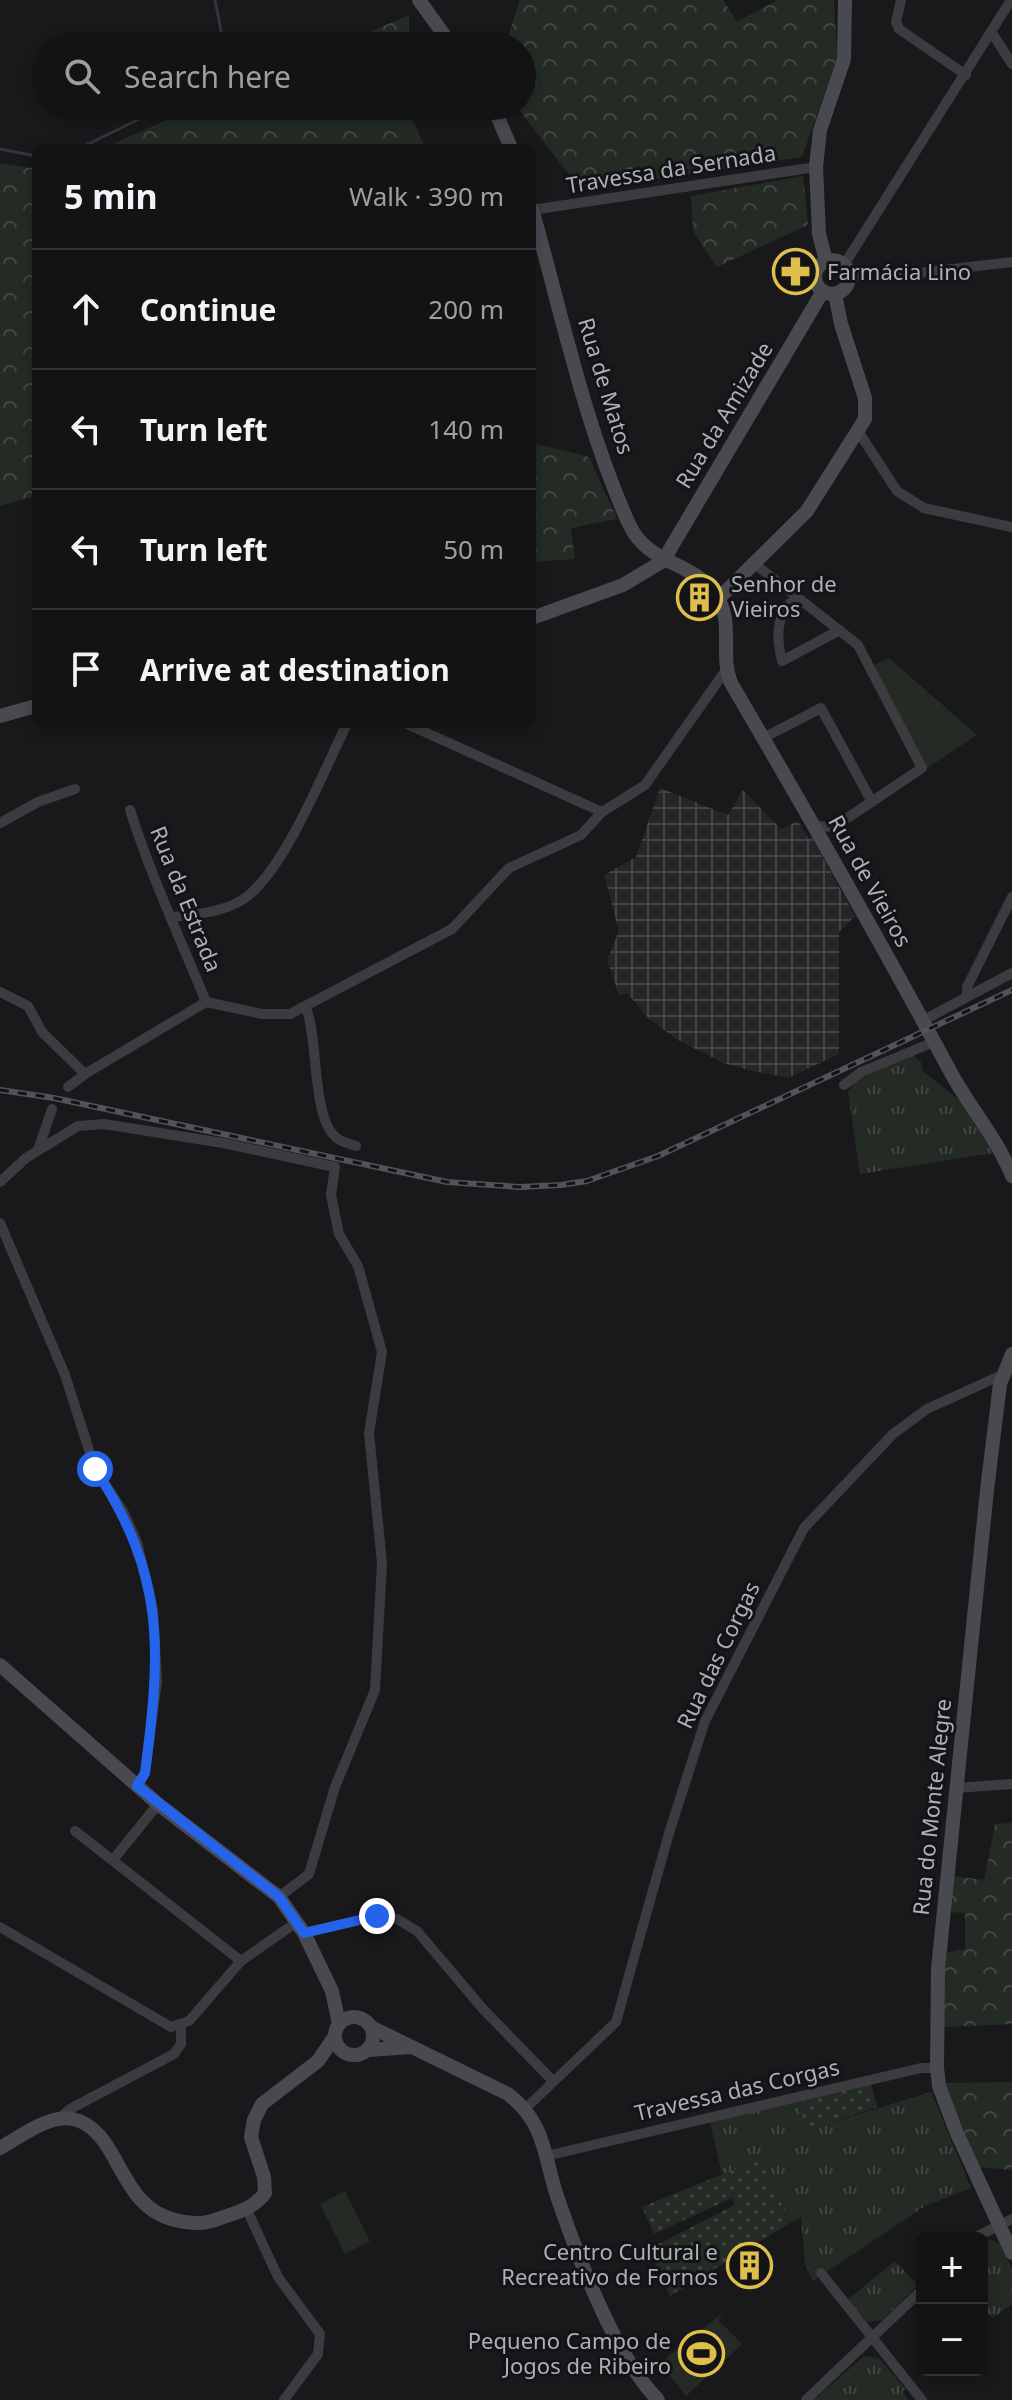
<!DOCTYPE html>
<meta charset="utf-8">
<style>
:root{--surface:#131314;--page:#1c1c1d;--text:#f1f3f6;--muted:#9d9ea0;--line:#323234}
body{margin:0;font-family:"Noto Sans",sans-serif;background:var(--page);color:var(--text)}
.controls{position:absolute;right:24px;bottom:24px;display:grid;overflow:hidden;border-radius:12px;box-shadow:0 4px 12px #0003}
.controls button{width:72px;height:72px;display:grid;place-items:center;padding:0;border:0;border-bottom:2px solid var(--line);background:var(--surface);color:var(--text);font:40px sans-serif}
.stop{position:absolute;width:24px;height:24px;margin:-18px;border:6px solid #2563eb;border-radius:50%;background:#fff}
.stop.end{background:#2563eb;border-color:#fff;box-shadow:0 2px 8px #0008}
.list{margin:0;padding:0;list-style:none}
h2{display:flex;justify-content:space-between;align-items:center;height:104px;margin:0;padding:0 32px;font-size:34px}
h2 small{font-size:26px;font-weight:400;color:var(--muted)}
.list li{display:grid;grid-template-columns:52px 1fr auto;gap:24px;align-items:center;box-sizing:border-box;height:120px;padding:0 32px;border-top:2px solid var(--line)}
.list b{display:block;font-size:30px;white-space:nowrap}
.list em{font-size:26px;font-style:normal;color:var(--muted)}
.icon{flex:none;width:44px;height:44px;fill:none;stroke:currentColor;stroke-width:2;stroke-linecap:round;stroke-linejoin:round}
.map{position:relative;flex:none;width:1012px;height:2400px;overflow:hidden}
.search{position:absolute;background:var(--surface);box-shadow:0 4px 12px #0003;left:32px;top:32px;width:504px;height:88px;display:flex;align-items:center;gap:20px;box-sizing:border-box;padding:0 28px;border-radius:44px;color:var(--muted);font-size:30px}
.panel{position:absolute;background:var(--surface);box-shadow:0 4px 12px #0003;left:32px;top:144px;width:504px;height:584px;border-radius:12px}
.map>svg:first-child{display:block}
.industrial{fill:url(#industrial-grid)}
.grass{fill:url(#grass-tufts)}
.forest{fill:url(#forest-crowns)}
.park{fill:#242b25}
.garden{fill:url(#garden-dots)}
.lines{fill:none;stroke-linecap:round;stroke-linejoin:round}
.stream{stroke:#30363e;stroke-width:3}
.street{stroke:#3b3b40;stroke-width:10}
.secondary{stroke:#494a50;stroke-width:14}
.rail-casing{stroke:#525359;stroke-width:6}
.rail{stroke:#141416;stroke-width:3;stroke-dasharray:9;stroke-linecap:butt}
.route{stroke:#2563eb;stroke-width:10}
.labels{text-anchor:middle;stroke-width:6;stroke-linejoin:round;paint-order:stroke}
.street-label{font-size:22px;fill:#adafb9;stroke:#141416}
.poi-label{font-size:22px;fill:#adafb9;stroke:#141416;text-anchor:start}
</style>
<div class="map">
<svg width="1012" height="2400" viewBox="0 0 1012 2400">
<defs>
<pattern id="industrial-grid" width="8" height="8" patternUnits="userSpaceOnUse" patternTransform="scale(2)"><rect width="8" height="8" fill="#262528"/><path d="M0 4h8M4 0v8" fill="none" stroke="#434245"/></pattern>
<pattern id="grass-tufts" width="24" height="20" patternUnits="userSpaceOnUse" patternTransform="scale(2)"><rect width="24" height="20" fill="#242b25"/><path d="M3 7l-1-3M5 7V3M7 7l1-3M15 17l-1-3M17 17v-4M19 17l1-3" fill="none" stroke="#414743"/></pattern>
<pattern id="forest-crowns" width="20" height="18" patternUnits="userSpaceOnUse" patternTransform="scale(2)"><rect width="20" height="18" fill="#242b25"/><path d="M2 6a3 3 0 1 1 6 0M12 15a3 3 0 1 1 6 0" fill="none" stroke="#414743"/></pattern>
<pattern id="garden-dots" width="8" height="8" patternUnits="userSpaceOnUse" patternTransform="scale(2)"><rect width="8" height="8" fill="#242b25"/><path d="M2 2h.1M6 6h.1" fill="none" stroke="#414743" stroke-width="1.8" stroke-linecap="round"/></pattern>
</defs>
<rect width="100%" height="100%" fill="#19191b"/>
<polygon class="industrial" points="660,788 728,815 743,790 781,829 798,821 809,839 812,838 855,916 839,932 839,1054 788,1078 748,1070 723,1063 678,1040 649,1019 627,993 619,995 607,960 619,931 604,875 636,857"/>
<g class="grass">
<polygon points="913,1055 921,1062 923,1071 959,1100 993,1153 860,1174 848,1092 858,1078"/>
<polygon points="931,2092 971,2188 925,2206 813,2281 805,2264 801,2217 790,2223 760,2160 722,2175 710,2122 799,2102 806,2130"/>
<polygon points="988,2239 1000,2244 1012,2269 1012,2304 993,2318 982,2307 982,2240"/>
<polygon points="895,2261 918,2285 882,2320 868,2322 846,2301"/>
<polygon points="864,2356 880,2359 905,2389 902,2392 908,2400 814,2400"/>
</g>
<g class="forest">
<polygon points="520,0 723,0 737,22 777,0 834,0 837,57 802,157 581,190 516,106 522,106 522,46 505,46"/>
<polygon points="409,15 409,46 337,46"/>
<polygon points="198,106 407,106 425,148 104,148"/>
<polygon points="0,163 36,169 36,496 0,506"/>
<polygon points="803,176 808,225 717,267 693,231 691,196"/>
<polygon points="532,443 589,457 617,519 571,528 575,559 532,562"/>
<polygon points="1012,1823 1012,2024 944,2027 944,1953 965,1949 965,1913 949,1912 952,1876 984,1880 995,1824"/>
<polygon points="1012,2082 1012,2170 979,2167 944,2083"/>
</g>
<g class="park">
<polygon points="889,658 977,735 927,768 874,665"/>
<polygon points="345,2191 370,2241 345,2254 320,2204"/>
<polygon points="724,2312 718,2320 742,2344 686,2396 660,2363"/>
</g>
<g class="garden">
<polygon points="871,2084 877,2107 806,2130 799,2102"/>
<polygon points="760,2159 790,2223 670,2296 649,2249 735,2205 732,2198 654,2234 642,2207"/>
</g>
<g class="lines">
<g class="stream">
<polyline points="215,0 224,46"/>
<polyline points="80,148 166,106"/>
<polyline points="0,149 36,156"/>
</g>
<g class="street">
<polyline points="901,0 896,22 899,29 966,75"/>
<polyline points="992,33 1012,64"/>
<polyline points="532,210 816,167"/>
<polyline points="844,265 1011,0"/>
<polyline points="849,276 885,277 1012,262"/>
<polyline points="858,431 897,491 924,508 1012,527"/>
<polyline points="755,564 858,645 922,768 834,827 815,826"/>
<path d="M 790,603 C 775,620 777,641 782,661 L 840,630"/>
<polyline points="407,724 602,812"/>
<polyline points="763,738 821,708 872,802"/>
<path d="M 130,810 C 151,876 180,938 206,1002"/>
<polyline points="0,823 38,802 75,789"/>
<path d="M 172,917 C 197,914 229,912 249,895 C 288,862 323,772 347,724"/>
<polyline points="0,992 28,1006 42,1032 85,1074"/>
<polyline points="967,997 967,987 1012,897"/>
<path d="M 306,1008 C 319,1039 311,1121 338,1139 C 343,1142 350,1144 356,1146"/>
<polyline points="924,1020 1012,973"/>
<polyline points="844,1085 861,1072 934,1042"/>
<polyline points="68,1087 85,1074 206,1002 262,1014 290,1014 452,929 509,868 581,835 602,812 645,785 726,670"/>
<polyline points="38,1150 52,1109"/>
<polyline points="0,1182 26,1158 78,1126 104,1124 223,1143 335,1167 331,1195 339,1234 358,1266 382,1352 369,1433 382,1563 375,1690 335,1787 309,1874 279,1897"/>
<polyline points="0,1223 65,1375 95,1469 123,1511 137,1542 153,1609 157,1681 145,1773 137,1786"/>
<polyline points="956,1788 1012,1784"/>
<polyline points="75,1831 241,1961"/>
<polyline points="113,1860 158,1804"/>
<polyline points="0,1927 171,2027 189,2021 241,1961 297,1922"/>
<polyline points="304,1933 377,1916 397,1919 417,1931 483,2009 553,2081"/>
<polyline points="526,2108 616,2022 669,1833 705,1721 804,1528 893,1434 927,1409 1004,1374"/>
<polyline points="59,2119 70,2109 174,2054 181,2044 181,2026"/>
<polyline points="546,2156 921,2068 937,2068"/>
<polyline points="247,2210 278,2277 320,2334 318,2354 284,2400"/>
<polyline points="974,2238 1012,2219"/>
<polyline points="821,2273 922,2400"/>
<polyline points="806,2400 922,2290"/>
</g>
<g class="secondary">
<polyline points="419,0 452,46"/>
<polyline points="493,106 511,148"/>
<path d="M 532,209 C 562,314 584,424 629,524 C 649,568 698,560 719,600 C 733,626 720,657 731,683 C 806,811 880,941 950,1071 C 969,1107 997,1138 1012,1176"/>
<circle cx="832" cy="277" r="17"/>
<polyline points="826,261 819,234 816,167 820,130 844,59 845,0"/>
<polyline points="719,598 807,511 865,419 865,398 841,324 835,294"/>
<polyline points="532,618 623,585 663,561 823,291"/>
<polyline points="0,716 36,706"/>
<polyline points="1012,1354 1000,1384 987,1490 938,1969 937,2068 939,2086 956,2131 1012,2253"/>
<polyline points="0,1665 158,1804 279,1897 304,1933 332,1991 339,2024"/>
<circle cx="354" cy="2036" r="19"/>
<path d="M 371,2027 L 508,2094 C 548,2125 543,2158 559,2202 C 579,2260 616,2357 658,2400"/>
<polyline points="368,2050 412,2047"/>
<path d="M 0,2148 C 20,2137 49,2114 73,2119 C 121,2130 117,2207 175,2220 C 189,2224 205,2224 218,2219 C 237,2212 252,2210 265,2193 L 264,2177 L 251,2137 L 254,2120 L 262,2104 L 318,2061 L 335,2036"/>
</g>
<defs>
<polyline id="rail" points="0,1090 54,1098 447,1182 520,1187 561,1185 587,1181 658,1156 1012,990"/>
</defs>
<use href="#rail" class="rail-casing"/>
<use href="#rail" class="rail"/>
</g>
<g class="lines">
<path class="route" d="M 95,1469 C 166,1576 161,1650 145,1773 L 137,1786 L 279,1897 L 304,1933 L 377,1916"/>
</g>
<defs>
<symbol id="pharmacy-ring" viewBox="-11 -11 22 22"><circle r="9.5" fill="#141416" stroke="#e0be4c" stroke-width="1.5"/><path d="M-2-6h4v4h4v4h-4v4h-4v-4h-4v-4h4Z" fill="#e0be4c"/></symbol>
<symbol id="building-ring" viewBox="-11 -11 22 22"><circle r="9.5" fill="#141416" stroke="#e0be4c" stroke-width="1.5"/><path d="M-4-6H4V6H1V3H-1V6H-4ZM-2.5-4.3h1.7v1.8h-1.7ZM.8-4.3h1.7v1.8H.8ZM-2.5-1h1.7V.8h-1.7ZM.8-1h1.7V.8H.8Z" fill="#e0be4c"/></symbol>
<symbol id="stadium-ring" viewBox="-11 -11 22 22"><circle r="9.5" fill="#141416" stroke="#e0be4c" stroke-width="1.5"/><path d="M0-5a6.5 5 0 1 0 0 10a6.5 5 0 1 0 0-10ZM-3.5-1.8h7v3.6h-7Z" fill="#e0be4c"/></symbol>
</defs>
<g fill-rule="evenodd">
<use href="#pharmacy-ring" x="770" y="246" width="51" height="51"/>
<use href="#building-ring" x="674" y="572" width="51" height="51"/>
<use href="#building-ring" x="724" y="2240" width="51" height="51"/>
<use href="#stadium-ring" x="676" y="2328" width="51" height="51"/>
</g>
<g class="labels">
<g class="street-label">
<text transform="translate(671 169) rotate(-9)" y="8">Travessa da Sernada</text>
<text transform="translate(606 386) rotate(73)" y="8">Rua de Matos</text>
<text transform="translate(724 415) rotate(-59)" y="8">Rua da Amizade</text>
<text transform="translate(870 881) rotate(61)" y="8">Rua de Vieiros</text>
<text transform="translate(186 899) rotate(68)" y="8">Rua da Estrada</text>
<text transform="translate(718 1655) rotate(-64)" y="8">Rua das Corgas</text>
<text transform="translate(932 1807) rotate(-84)" y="8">Rua do Monte Alegre</text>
<text transform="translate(737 2090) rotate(-13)" y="8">Travessa das Corgas</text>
</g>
<g class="poi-label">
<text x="827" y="280">Farmácia Lino</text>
<text x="731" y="592">Senhor de<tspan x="731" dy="25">Vieiros</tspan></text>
<text x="718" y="2260" text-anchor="end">Centro Cultural e<tspan x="718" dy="25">Recreativo de Fornos</tspan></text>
<text x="671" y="2349" text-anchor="end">Pequeno Campo de<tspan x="671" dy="25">Jogos de Ribeiro</tspan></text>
</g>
</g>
</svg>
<div class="controls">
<button>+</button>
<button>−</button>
</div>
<div class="stop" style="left:95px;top:1469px"></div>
<div class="stop end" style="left:377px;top:1916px"></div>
<div class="search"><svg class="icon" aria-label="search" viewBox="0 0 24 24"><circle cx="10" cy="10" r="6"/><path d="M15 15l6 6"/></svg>Search here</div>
<section class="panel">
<h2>5 min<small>Walk · 390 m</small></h2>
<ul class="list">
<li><svg class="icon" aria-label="ahead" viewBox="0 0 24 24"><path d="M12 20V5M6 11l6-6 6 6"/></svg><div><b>Continue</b></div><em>200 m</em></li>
<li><svg class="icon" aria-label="left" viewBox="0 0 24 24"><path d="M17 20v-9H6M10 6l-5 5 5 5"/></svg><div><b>Turn left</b></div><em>140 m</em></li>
<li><svg class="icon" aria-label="left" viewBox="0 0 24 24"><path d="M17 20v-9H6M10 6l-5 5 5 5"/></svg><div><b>Turn left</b></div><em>50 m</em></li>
<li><svg class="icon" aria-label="arrive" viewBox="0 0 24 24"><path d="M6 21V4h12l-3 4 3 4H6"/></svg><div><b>Arrive at destination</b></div></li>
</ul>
</section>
</div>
